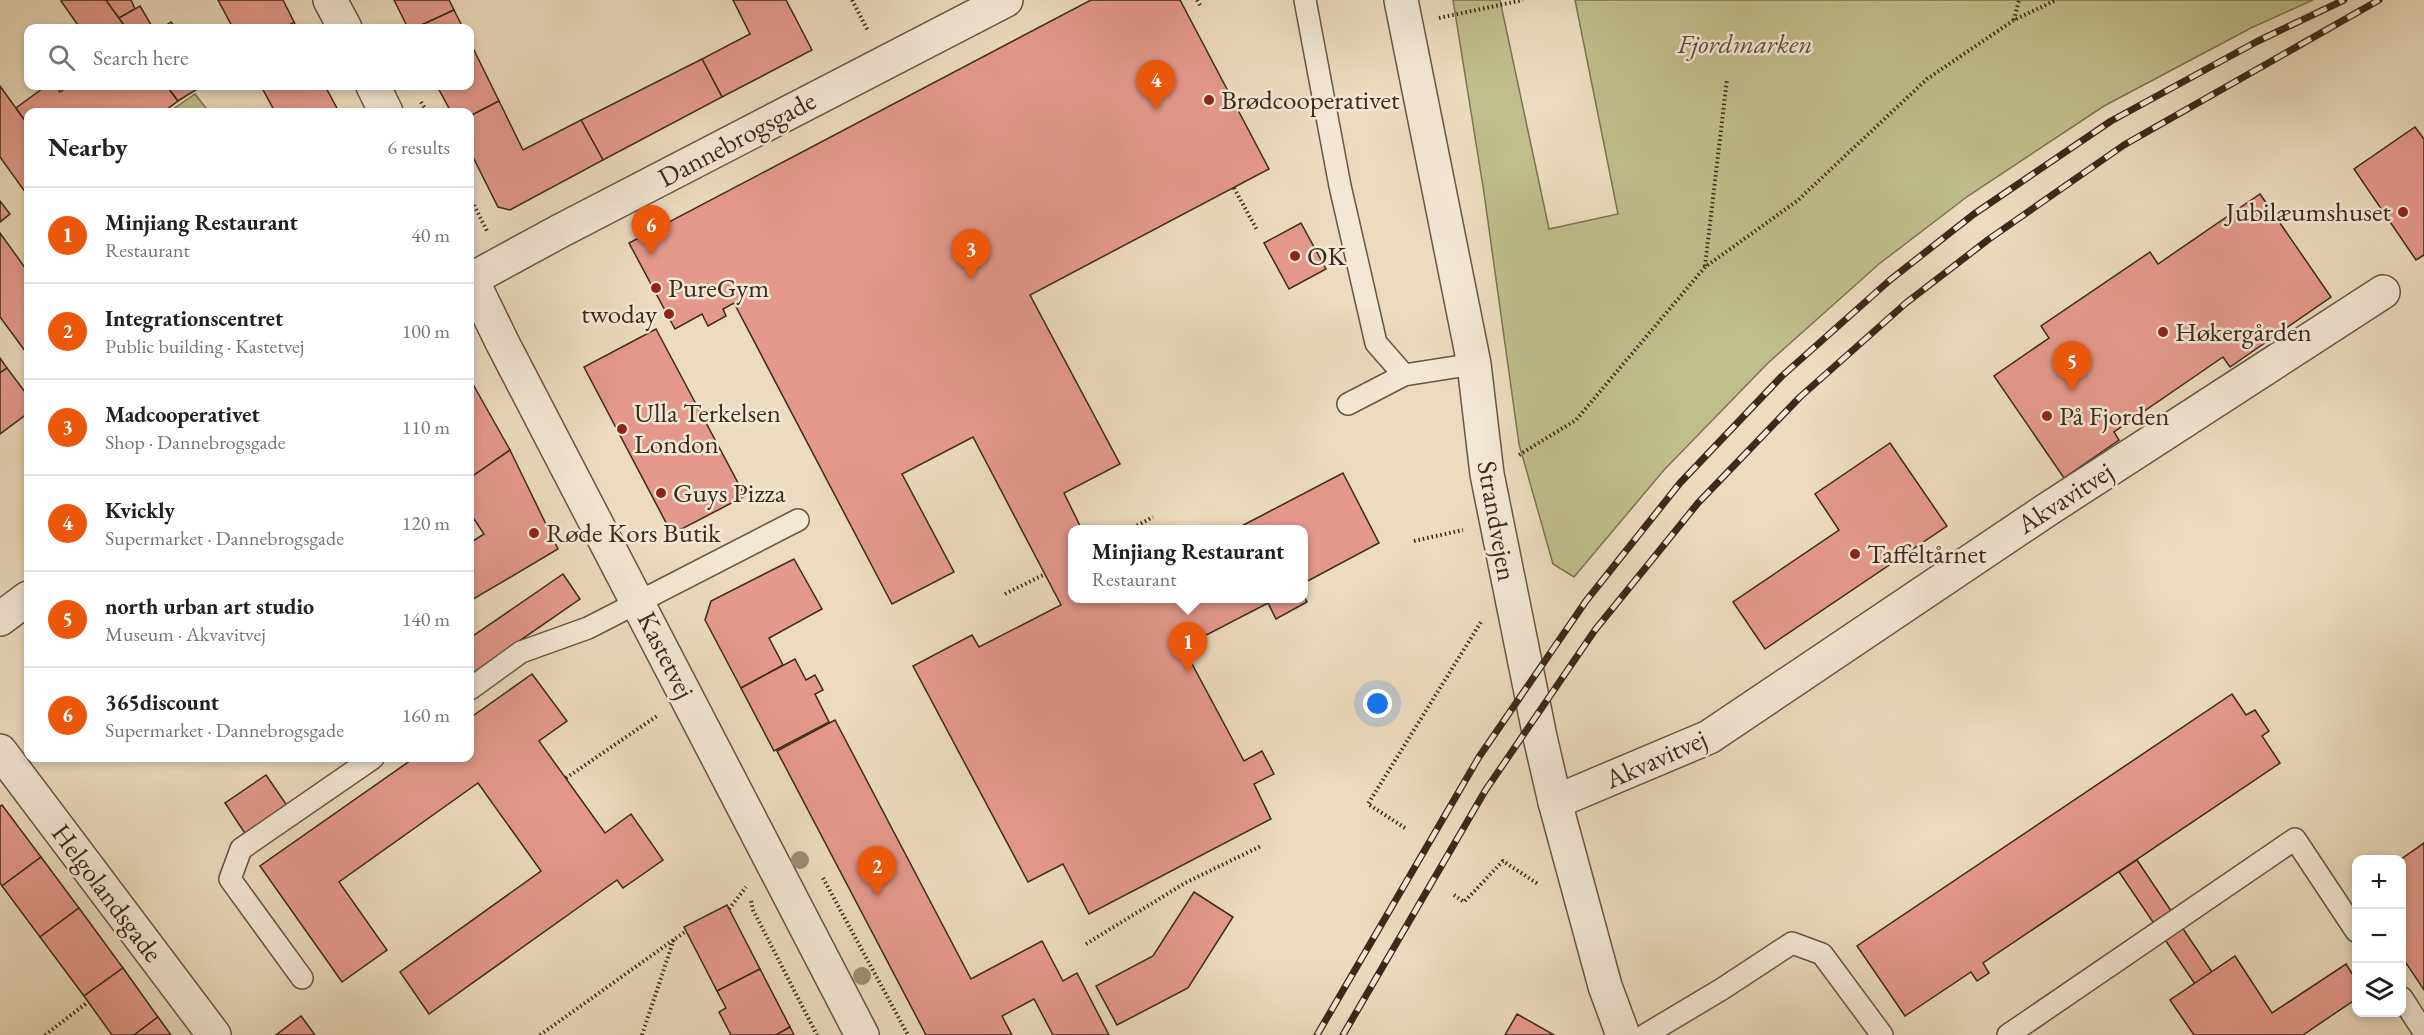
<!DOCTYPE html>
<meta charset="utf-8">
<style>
:root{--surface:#fff;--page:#f2f2f2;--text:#202124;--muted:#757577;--line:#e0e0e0;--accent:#ea580c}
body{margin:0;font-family:"EB Garamond",serif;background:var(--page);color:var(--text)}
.controls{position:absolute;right:18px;bottom:18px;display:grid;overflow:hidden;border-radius:12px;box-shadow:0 3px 9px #0003}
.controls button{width:54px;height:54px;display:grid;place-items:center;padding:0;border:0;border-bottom:2px solid var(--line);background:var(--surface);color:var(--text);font:30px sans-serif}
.you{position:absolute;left:1378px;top:704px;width:21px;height:21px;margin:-15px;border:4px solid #fff;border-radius:50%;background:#1a73e8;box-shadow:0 0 0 9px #1a73e833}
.badge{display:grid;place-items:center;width:39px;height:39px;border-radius:50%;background:var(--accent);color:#fff;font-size:20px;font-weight:700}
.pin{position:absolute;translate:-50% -50px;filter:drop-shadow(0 2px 3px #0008)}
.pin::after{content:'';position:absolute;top:32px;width:21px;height:18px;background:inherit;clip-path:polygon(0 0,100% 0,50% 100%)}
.popup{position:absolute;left:1068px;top:525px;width:240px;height:78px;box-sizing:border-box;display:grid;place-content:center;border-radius:12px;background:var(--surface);filter:drop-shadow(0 2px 4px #0005);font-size:20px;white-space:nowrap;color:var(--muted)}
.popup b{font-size:22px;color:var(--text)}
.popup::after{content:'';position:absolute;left:50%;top:100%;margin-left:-12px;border:12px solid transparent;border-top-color:var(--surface)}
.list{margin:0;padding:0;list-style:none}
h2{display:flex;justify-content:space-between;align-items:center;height:78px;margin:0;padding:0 24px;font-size:26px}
h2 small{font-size:20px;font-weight:400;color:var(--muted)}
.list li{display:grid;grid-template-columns:39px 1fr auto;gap:18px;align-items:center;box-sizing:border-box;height:96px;padding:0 24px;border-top:2px solid var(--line)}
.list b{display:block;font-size:22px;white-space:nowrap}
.list p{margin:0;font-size:20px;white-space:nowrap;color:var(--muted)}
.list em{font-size:20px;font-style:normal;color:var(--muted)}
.icon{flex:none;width:33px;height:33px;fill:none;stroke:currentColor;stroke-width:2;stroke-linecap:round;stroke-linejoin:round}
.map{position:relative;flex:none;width:2424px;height:1035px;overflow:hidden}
.search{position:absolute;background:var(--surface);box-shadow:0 3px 9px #0003;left:24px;top:24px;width:450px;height:66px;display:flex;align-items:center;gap:15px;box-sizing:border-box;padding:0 21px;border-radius:12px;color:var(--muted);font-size:22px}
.panel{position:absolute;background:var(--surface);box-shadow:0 3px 9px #0003;left:24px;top:108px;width:450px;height:654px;border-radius:12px}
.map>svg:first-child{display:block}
.green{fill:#bfbe8c;stroke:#7c7452;stroke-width:1.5}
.building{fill:#e5998c;stroke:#3a2a19;stroke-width:1.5}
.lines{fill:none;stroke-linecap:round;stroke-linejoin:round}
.service-casing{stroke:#665642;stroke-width:24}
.minor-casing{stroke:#665642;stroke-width:36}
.tertiary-casing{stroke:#665642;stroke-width:36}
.path{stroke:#3a2a19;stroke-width:4;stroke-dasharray:1.5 3;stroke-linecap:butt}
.service{stroke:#f3e8d5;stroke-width:21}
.minor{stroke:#f3e8d5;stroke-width:33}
.tertiary{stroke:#f3e8d5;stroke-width:33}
.rail-casing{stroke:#3a2a19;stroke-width:7}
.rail{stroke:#f3e8d5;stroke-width:4.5;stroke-dasharray:14;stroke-linecap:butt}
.tree{fill:#9c8e73}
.poi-dot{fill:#8f2418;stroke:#f3e8d5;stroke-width:2}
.labels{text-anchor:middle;stroke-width:5;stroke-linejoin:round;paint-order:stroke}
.park-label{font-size:27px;font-style:italic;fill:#5b4f36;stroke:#f3e8d5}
.poi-label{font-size:27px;fill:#3a2a19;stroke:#f3e8d5;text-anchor:start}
.street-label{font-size:27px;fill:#3a2a19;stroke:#f3e8d5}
</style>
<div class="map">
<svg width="2424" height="1035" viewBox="0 0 2424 1035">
<rect width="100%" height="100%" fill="#ecdbbe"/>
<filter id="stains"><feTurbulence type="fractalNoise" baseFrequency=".00333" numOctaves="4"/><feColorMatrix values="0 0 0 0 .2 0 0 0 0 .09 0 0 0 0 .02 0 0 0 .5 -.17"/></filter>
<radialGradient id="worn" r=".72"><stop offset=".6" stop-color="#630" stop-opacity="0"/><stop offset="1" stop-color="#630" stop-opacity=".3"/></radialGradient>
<g class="green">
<polygon points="1453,0 1500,0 1549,229 1618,214 1575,0 2313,0 2251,28 2104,106 1968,196 1879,264 1768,363 1664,470 1574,577 1553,564 1519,444 1484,193"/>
<polygon points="195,94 209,112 169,112"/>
</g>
<g class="building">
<polygon points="62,0 106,0 126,28 80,28 61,1"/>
<polygon points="106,0 131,0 135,9 119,18"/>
<polygon points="218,0 283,0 294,22 285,28 233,28"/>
<polygon points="394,0 449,0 454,10 415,28 408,28"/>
<polygon points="733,0 786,0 812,50 722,97 702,59 750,34"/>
<polygon points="1091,0 1180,0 1269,169 1030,295 1120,464 1064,493 1082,530 1072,530 1072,598 1304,598 1304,596 1307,602 1276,619 1268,603 1183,647 1244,761 1262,751 1274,774 1254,784 1271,819 1089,914 1063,864 1028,882 913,666 972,635 979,647 1061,605 973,437 902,474 954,572 892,604 734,303 723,309 726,316 708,326 702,314 675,329 629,243"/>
<polygon points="140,6 153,28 126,28 119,18"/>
<polygon points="454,10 463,28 415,28"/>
<polygon points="171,22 176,28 162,28"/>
<polygon points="294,22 297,28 285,28"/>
<polygon points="470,42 499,101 470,116 470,112 451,112 437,86 470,86"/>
<polygon points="702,59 722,97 603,160 581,120"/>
<polygon points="0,86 28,125 28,196 0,157"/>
<polygon points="46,86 56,86 60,92 69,86 167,86 178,101 163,112 28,112 28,125 16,108"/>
<polygon points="167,86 202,86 178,101"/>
<polygon points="261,86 325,86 339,112 275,112"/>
<polygon points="499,101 523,150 581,120 603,160 510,210 498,207 470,151 470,116"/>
<polygon points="2415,127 2424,139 2424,255 2416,260 2354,169"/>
<polygon points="2260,194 2331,297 2230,367 2223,357 2114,432 2119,440 2064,478 1994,376 2049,338 2041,326 2150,252 2158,264"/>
<polygon points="0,201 10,214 0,222"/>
<polygon points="1301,223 1326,269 1289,289 1264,243"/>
<polygon points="0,233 28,272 28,355 0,317"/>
<polygon points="656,329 745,496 672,534 584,367"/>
<polygon points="0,358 7,368 0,373"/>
<polygon points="7,368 28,396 28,413 0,434 0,373"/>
<polygon points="470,379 510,450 470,478"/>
<polygon points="1890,443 1947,526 1765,649 1733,602 1839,530 1815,494"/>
<polygon points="510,450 558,549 470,601 470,543 484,534 470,513 470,478"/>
<polygon points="1343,473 1379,543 1304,583 1304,530 1234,530"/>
<polygon points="794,559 822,609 769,638 783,665 741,688 705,620 711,601"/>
<polygon points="563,574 580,599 470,675 470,638"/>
<polygon points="795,659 806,680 815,675 823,690 815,694 829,722 774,751 741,688"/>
<polygon points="532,674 567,721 539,741 605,833 631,814 663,860 623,888 617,880 429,1014 400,972 541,871 478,783 339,882 387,950 342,982 260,866 414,758 470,758 470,718"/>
<polygon points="2232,694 2246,715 2255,710 2269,731 2262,736 2280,763 1983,963 1989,973 1977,981 1971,972 1905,1016 1857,946"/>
<polygon points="835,720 971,979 1042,941 1063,981 1077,973 1109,1035 1053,1035 1034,999 1002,1016 1012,1035 926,1035 777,751"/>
<polygon points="266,775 288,807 246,835 225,803"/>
<polygon points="2,805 41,857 2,886 0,883 0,806"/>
<polygon points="2424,843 2424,990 2402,957 2400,860"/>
<polygon points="41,857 79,908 40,937 2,886"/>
<polygon points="2137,860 2212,972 2195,984 2119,872"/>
<polygon points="1194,892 1233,917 1188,988 1117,1025 1096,986 1153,956"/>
<polygon points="727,905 760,969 717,991 684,927"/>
<polygon points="79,908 123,968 84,996 40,937"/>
<polygon points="2235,956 2272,1013 2346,964 2356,980 2356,999 2303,1035 2194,1035 2170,1000"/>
<polygon points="123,968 158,1017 134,1035 112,1035 84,996"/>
<polygon points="760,969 790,1027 776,1035 731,1035 719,1012 726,1008 717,991"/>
<polygon points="1517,1014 1554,1035 1505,1035"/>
<polygon points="301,1016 315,1035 276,1035"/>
<polygon points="158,1017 171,1035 134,1035"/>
<polygon points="790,1027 794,1035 776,1035"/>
</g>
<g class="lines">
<defs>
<g id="service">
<polyline points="1305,0 1340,186 1376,343 1404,375"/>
<polyline points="1348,404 1404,375 1474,364"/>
<polyline points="470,689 521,652 588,628 798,520"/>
<polyline points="302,978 230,879 241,849 373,758"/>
<polyline points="2402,998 2424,1032"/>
<polyline points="1645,1035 1722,989 1792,943 1822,954 1882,1035"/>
<polyline points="2008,1035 2295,839 2356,931"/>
</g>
<g id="minor">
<polyline points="0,751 214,1035"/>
<polyline points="1555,802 1709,737 2045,511 2383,292"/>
</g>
<g id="tertiary">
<polyline points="330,0 345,28"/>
<polyline points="1401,0 1474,364 1487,474 1540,737 1555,802 1605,986 1623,1035"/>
<polyline points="373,86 386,112"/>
<polyline points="470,276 502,342 862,1035"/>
<polyline points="470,280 560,231 1006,0"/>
<polyline points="0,619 28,598"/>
</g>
</defs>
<use href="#service" class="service-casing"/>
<use href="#minor" class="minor-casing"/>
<use href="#tertiary" class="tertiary-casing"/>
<g class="path">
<polyline points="852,0 868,31"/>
<polyline points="1197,0 1201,7"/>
<polyline points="1439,18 1523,0"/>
<polyline points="2014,20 2019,0"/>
<polyline points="421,102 427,112"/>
<polyline points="1234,188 1257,230"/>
<polyline points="470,197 487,231"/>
<polyline points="1705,266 1727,79"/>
<polyline points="1519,455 1576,420 1705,267 1797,201 1927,79 2014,20 2056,0"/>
<polyline points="1129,530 1153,517"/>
<polyline points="1414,541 1463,530"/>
<polyline points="1005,594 1045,574"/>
<polyline points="566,778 657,716"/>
<polyline points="1405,828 1368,804 1481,622"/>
<polyline points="823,878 908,1035"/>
<polyline points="1454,895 1464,902 1503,861 1538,884"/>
<polyline points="751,901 753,910 817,1035"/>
<polyline points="729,909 746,887"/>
<polyline points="1086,944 1185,883 1261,846"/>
<polyline points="45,1035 88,1002"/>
<polyline points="540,1035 686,931"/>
<polyline points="642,1035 674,939"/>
</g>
<use href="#service" class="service"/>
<use href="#minor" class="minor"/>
<use href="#tertiary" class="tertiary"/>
<defs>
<g id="rail">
<polyline points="1317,1035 1479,757 1586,601 1680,483 1782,376 1890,280 1974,214 2111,121 2258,41 2344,0"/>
<polyline points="1343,1035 1485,791 1595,630 1698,503 1800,397 1906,303 1989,239 2124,145 2379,0"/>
</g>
</defs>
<use href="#rail" class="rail-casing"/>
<use href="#rail" class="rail"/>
</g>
<g class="tree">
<circle cx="800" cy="860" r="9"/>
<circle cx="862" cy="976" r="9"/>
</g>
<g class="poi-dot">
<circle cx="1209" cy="100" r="6"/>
<circle cx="2403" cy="212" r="6"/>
<circle cx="1295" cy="256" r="6"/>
<circle cx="656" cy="288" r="6"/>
<circle cx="669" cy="314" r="6"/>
<circle cx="2163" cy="332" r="6"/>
<circle cx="2047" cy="416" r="6"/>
<circle cx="622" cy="429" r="6"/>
<circle cx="661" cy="493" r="6"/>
<circle cx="534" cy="533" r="6"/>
<circle cx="1855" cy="554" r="6"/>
</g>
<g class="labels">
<g class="park-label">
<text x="1745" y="53">Fjordmarken</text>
</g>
<g class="poi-label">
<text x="1221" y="109">Brødcooperativet</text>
<text x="2391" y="221" text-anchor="end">Jubilæumshuset</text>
<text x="1307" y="265">OK</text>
<text x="668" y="297">PureGym</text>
<text x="657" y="323" text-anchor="end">twoday</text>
<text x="2175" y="341">Høkergården</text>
<text x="634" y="422">Ulla Terkelsen<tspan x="634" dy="31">London</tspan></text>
<text x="2059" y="425">På Fjorden</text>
<text x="673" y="502">Guys Pizza</text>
<text x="546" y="542">Røde Kors Butik</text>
<text x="1867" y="563">Taffeltårnet</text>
</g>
<g class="street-label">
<text transform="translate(737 139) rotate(-28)" y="9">Dannebrogsgade</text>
<text transform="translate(2065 498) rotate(-33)" y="9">Akvavitvej</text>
<text transform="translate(1497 521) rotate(80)" y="9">Strandvejen</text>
<text transform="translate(666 655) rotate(63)" y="9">Kastetvej</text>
<text transform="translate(1656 759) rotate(-24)" y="9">Akvavitvej</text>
<text transform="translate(107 893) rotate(53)" y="9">Helgolandsgade</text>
</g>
</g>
<rect width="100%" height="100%" filter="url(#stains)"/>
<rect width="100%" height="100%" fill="url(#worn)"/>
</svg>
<div class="controls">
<button>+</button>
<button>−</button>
<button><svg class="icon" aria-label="layers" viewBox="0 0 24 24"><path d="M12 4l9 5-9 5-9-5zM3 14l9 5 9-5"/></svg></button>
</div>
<div class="you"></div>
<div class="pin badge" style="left:1188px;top:672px">1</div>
<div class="popup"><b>Minjiang Restaurant</b>Restaurant</div>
<div class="pin badge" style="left:877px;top:896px">2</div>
<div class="pin badge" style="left:971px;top:279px">3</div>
<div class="pin badge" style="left:1156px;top:110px">4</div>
<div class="pin badge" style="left:2072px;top:391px">5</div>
<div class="pin badge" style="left:651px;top:255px">6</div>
<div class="search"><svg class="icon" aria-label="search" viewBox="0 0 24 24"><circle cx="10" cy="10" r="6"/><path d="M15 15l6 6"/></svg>Search here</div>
<section class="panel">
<h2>Nearby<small>6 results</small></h2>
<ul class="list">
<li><span class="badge">1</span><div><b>Minjiang Restaurant</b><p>Restaurant</p></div><em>40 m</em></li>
<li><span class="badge">2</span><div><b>Integrationscentret</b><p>Public building · Kastetvej</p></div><em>100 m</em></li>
<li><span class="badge">3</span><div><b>Madcooperativet</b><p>Shop · Dannebrogsgade</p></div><em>110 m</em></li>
<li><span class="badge">4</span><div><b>Kvickly</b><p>Supermarket · Dannebrogsgade</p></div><em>120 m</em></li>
<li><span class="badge">5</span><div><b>north urban art studio</b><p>Museum · Akvavitvej</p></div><em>140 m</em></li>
<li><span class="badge">6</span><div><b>365discount</b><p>Supermarket · Dannebrogsgade</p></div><em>160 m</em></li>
</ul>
</section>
</div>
